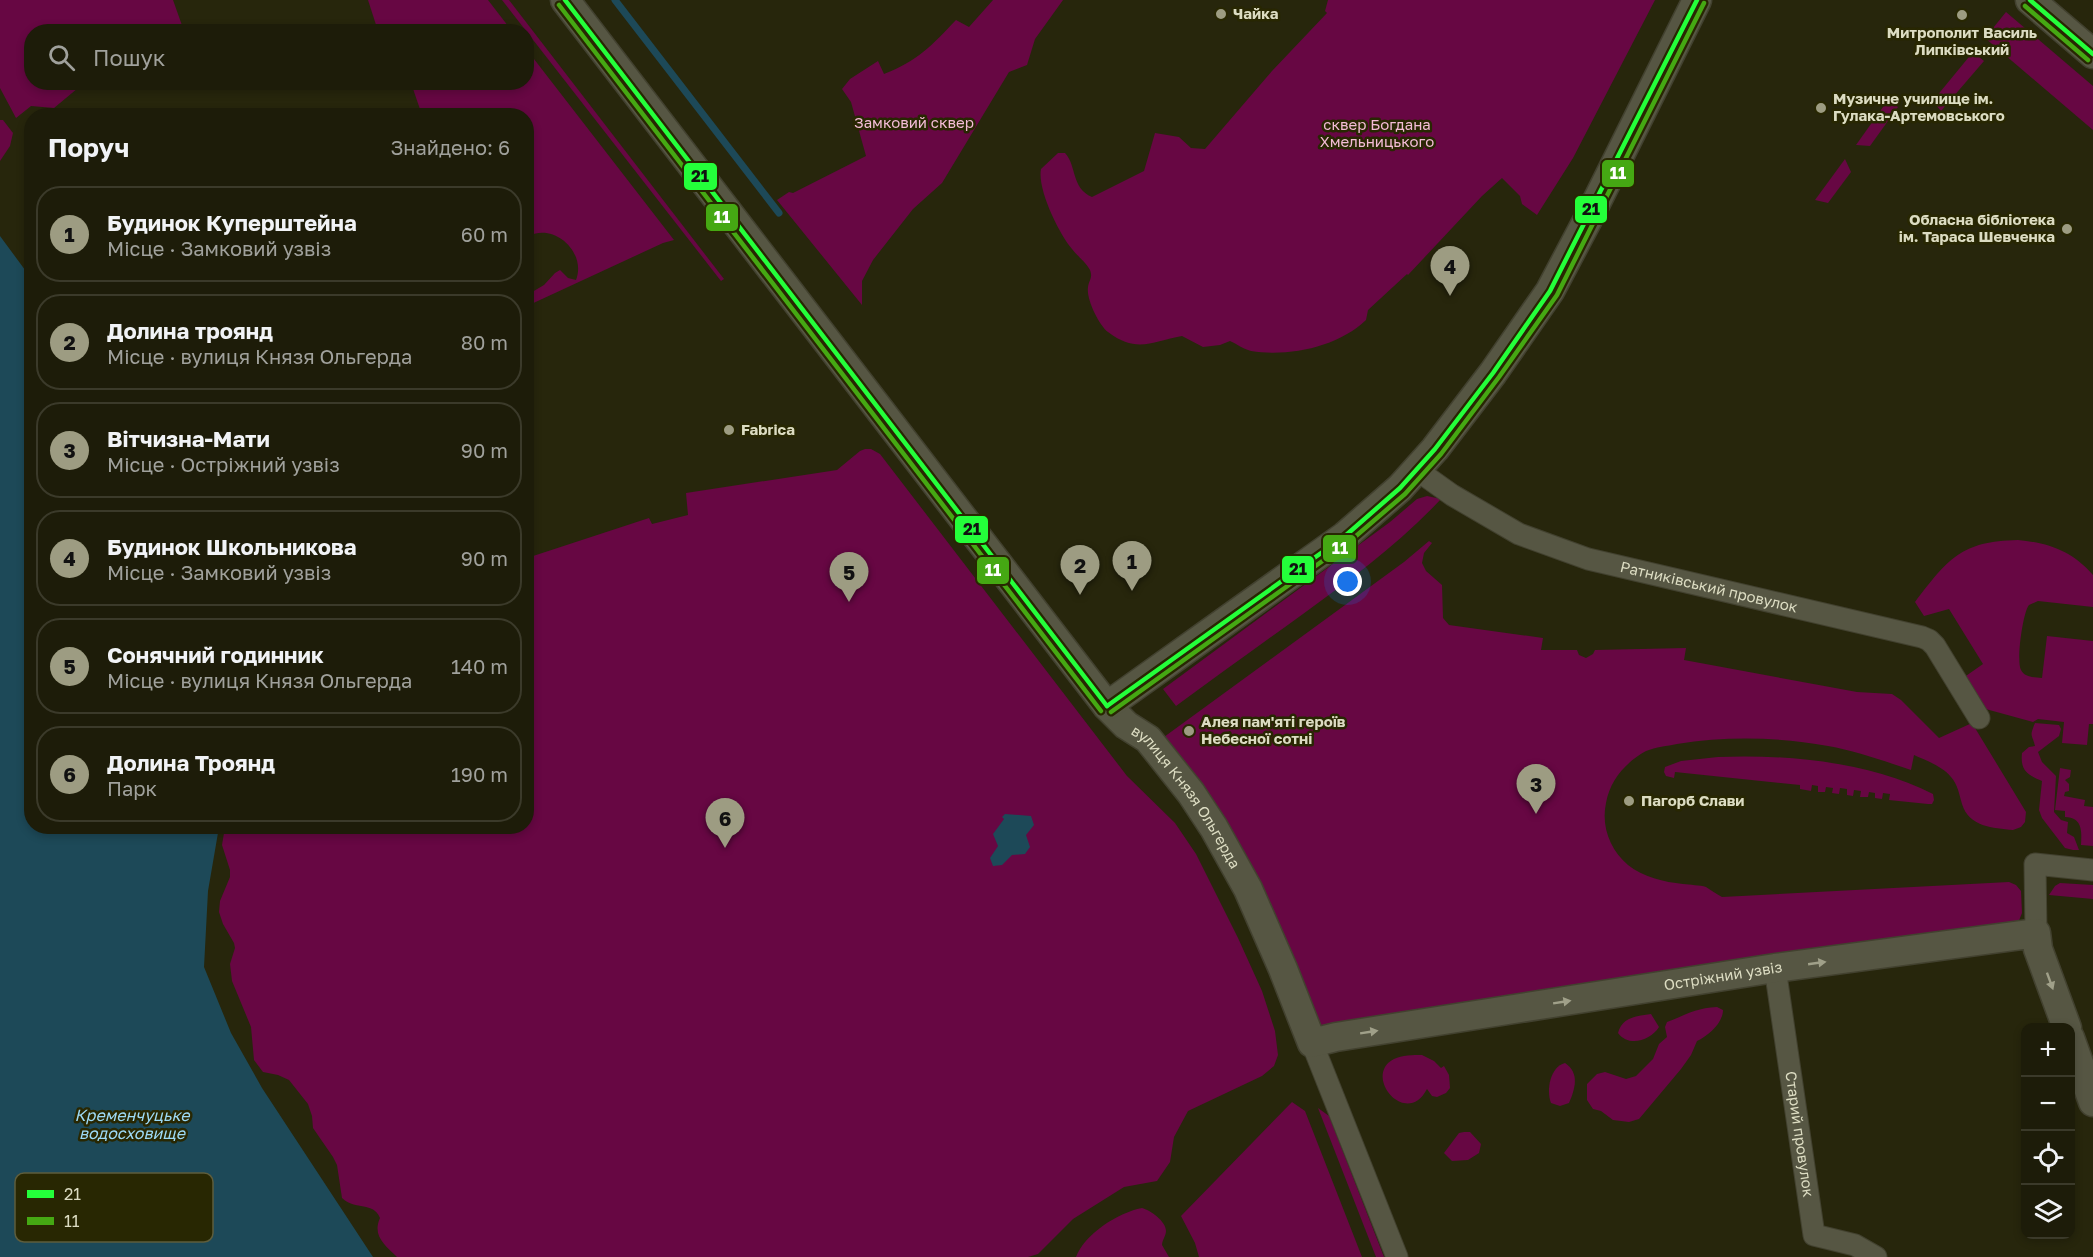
<!DOCTYPE html>
<html lang="uk">
<meta charset="utf-8">
<style>
:root{--surface:#1d1c09;--page:#2a2917;--text:#f1f3f6;--muted:#a0a19c;--line:#3b3a2a;--accent:#9d9c82}
body{margin:0;font-family:"Golos Text",sans-serif;background:var(--page);color:var(--text)}
.controls{position:absolute;right:18px;bottom:18px;display:grid;overflow:hidden;border-radius:12px;box-shadow:0 3px 9px #0003}
.controls button{width:54px;height:54px;display:grid;place-items:center;padding:0;border:0;border-bottom:2px solid var(--line);background:var(--surface);color:var(--text);font:30px sans-serif}
.you{position:absolute;left:1348px;top:582px;width:21px;height:21px;margin:-15px;border:4px solid #fff;border-radius:50%;background:#1a73e8;box-shadow:0 0 0 9px #1a73e833}
.badge{display:grid;place-items:center;width:39px;height:39px;border-radius:50%;background:var(--accent);color:#111;font-size:20px;font-weight:700}
.pin{position:absolute;translate:-50% -50px;filter:drop-shadow(0 2px 3px #0008)}
.pin::after{content:'';position:absolute;top:32px;width:21px;height:18px;background:inherit;clip-path:polygon(0 0,100% 0,50% 100%)}
.list{margin:0;padding:0;list-style:none}
h2{display:flex;justify-content:space-between;align-items:center;height:78px;margin:0;padding:0 24px;font-size:26px}
h2 small{font-size:20px;font-weight:400;color:var(--muted)}
.list li{display:grid;grid-template-columns:39px 1fr auto;gap:18px;align-items:center;box-sizing:border-box;height:96px;margin:0 12px 12px;padding:0 12px;border:2px solid var(--line);border-radius:24px}
.list b{display:block;font-size:22px;white-space:nowrap}
.list p{margin:0;font-size:20px;white-space:nowrap;color:var(--muted)}
.list em{font-size:20px;font-style:normal;color:var(--muted)}
.icon{flex:none;width:33px;height:33px;fill:none;stroke:currentColor;stroke-width:2;stroke-linecap:round;stroke-linejoin:round}
.map{position:relative;flex:none;width:2093px;height:1257px;overflow:hidden}
.search{position:absolute;background:var(--surface);box-shadow:0 3px 9px #0003;left:24px;top:24px;width:510px;height:66px;display:flex;align-items:center;gap:15px;box-sizing:border-box;padding:0 21px;border-radius:24px;color:var(--muted);font-size:22px}
.panel{position:absolute;background:var(--surface);box-shadow:0 3px 9px #0003;left:24px;top:108px;width:510px;height:726px;border-radius:24px}
.map>svg:first-child{display:block}
.green{fill:#670743}
.water{fill:#1d4958}
.lines{fill:none;stroke-linecap:round;stroke-linejoin:round}
.stream{stroke:#1d4958;stroke-width:7}
.street-casing{stroke:#42412f;stroke-width:23}
.secondary-casing{stroke:#42412f;stroke-width:31}
.street{stroke:#565643;stroke-width:21}
.secondary{stroke:#565643;stroke-width:28}
.bus-1-casing{stroke:#282702;stroke-width:9}
.bus-2-casing{stroke:#282702;stroke-width:9}
.bus-1{stroke:#24ff3a;stroke-width:4.5}
.bus-2{stroke:#45a813;stroke-width:4.5}
.oneway{fill:#a0a089}
.poi-dot{fill:#9d9c82;stroke:#282702;stroke-width:2}
.labels{text-anchor:middle;stroke-width:5;stroke-linejoin:round;paint-order:stroke}
.poi-label{font-size:15px;font-weight:bold;fill:#dcdcc2;stroke:#282702;text-anchor:start}
.park-label{font-size:15px;fill:#f4bcd7;stroke:#282702}
.street-label{font-size:15px;fill:#dcdcc2;stroke:#282702}
.water-label{font-size:16px;font-style:italic;fill:#9ddaf6;stroke:#282702}
.key{fill:#282702;stroke:#5e5d3c;stroke-width:1.5}
.key-label{font-size:16px;fill:#dcdcc2}
.line-badge{stroke:#282702;stroke-width:2}
.badge-label{font-size:16px;text-anchor:middle;font-weight:bold;fill:#fff}
.pale-badge-label{font-size:16px;text-anchor:middle;font-weight:bold;fill:#111}
</style>
<div class="map">
<svg width="2093" height="1257" viewBox="0 0 2093 1257">
<rect width="100%" height="100%" fill="#27260c"/>
<g class="green">
<polygon points="0,0 173,0 184,31 32,32 32,82 84,83 54,108 31,106 16,118 0,88"/>
<polygon points="368,0 488,0 512,31 378,31"/>
<polygon points="502,0 509,0 724,279 721,281"/>
<path d="M 993,0 L 1063,0 L 1035,39 L 1027,65 L 1009,72 L 942,183 L 913,209 L 873,260 L 862,281 L 862,305 L 777,200 L 789,192 L 793,193 L 866,156 L 851,102 L 842,89 L 850,79 L 878,61 L 884,74 C 918,61 932,45 956,20 L 969,27 Z"/>
<path d="M 1328,0 L 1655,0 L 1573,158 L 1537,215 L 1522,204 L 1520,196 L 1502,178 L 1482,196 L 1408,275 L 1407,274 L 1368,310 L 1366,320 C 1338,347 1289,357 1251,351 C 1243,349 1237,344 1230,341 L 1220,345 L 1203,347 L 1182,336 C 1153,341 1137,354 1108,332 C 1099,325 1086,299 1088,287 C 1089,280 1093,278 1090,270 C 1085,261 1078,257 1072,249 C 1059,234 1037,189 1041,169 L 1058,153 L 1065,153 C 1077,166 1071,188 1092,197 L 1144,171 L 1155,133 L 1179,137 L 1191,148 L 1205,149 L 1272,71 L 1327,13 L 1325,11 Z"/>
<polygon points="2006,12 2093,86 2093,130 1985,38"/>
<path d="M 527,50 L 674,240 L 663,243 L 527,306 L 527,295 L 544,285 L 555,273 L 560,270 L 568,278 L 576,280 C 587,252 553,221 527,237 L 526,116 L 422,115 L 411,83 L 526,82 Z"/>
<polygon points="1973,52 1984,61 1941,111 1936,105 1936,97"/>
<polygon points="1888,100 1898,107 1870,146 1856,145"/>
<polygon points="0,120 3,120 13,133 10,146 0,161"/>
<polygon points="1845,159 1851,172 1828,203 1815,200"/>
<path d="M 865,449 L 871,449 L 880,454 L 1127,776 L 1175,823 L 1196,854 L 1238,938 L 1262,991 L 1275,1031 L 1278,1055 L 1274,1066 L 1262,1076 L 1188,1111 L 1174,1137 L 1170,1162 L 1157,1181 L 1124,1187 L 1073,1219 L 1038,1254 L 1028,1257 L 397,1257 C 385,1245 372,1236 380,1218 C 373,1201 356,1211 342,1198 L 337,1165 L 333,1157 L 313,1128 L 312,1116 L 308,1104 L 289,1080 L 278,1075 L 263,1072 L 254,1060 L 251,1027 L 232,981 L 230,964 L 235,948 L 234,943 L 223,924 L 219,912 L 220,901 L 230,877 L 230,870 L 222,845 L 225,827 L 526,826 L 527,558 L 649,518 L 652,524 L 688,515 L 686,493 L 837,470 L 860,451 Z"/>
<path d="M 1427,496 L 1441,499 C 1399,544 1352,578 1303,614 C 1260,645 1218,675 1176,706 L 1163,689 L 1390,522 L 1417,499 Z"/>
<path d="M 2018,540 C 2049,543 2072,551 2093,575 L 2093,607 L 2038,601 L 2029,605 C 2023,612 2016,661 2021,670 C 2025,678 2035,677 2042,678 L 2047,636 L 2093,641 L 2093,724 L 2089,724 L 2087,745 L 2062,743 L 2064,722 L 2038,719 L 2033,722 L 1982,708 L 1963,678 L 1983,664 L 1949,609 L 1924,616 L 1915,602 C 1948,559 1961,541 2018,540 Z"/>
<path d="M 1429,541 L 1432,543 L 1424,553 L 1422,563 L 1426,571 L 1442,585 L 1443,618 L 1449,625 L 1543,638 L 1541,650 L 1577,650 L 1579,655 L 1586,658 L 1593,654 L 1595,650 L 1686,648 L 1684,660 L 1857,692 L 1892,694 L 1901,700 L 1939,738 L 1972,723 L 2026,812 L 2025,822 L 2021,827 L 2013,830 C 1993,828 1969,827 1962,804 C 1959,794 1958,785 1951,777 C 1942,766 1927,761 1914,755 L 1911,770 C 1884,761 1856,751 1828,746 C 1779,737 1727,736 1677,744 C 1667,746 1656,747 1646,751 C 1626,762 1610,780 1606,803 C 1601,826 1610,850 1628,865 C 1643,877 1664,882 1683,884 C 1690,885 1700,885 1706,887 C 1711,890 1716,894 1722,897 L 2009,882 L 2016,885 L 2021,891 L 2022,913 L 2018,923 L 1496,997 L 1491,1003 L 1319,1030 L 1164,737 L 1404,562 Z"/>
<path d="M 2035,723 L 2059,725 L 2061,729 L 2059,736 L 2038,752 L 2042,762 L 2056,776 L 2054,812 L 2061,820 L 2068,822 L 2067,833 L 2074,837 L 2079,850 L 2073,850 L 2065,848 L 2042,818 L 2039,810 L 2042,781 C 2028,775 2020,771 2022,753 L 2029,747 L 2035,746 C 2032,734 2029,737 2035,723 Z"/>
<path d="M 1718,757 C 1785,754 1872,762 1933,794 L 1934,800 L 1932,804 L 1928,804 L 1889,800 L 1890,794 L 1883,793 L 1882,799 L 1875,798 L 1875,793 L 1869,792 L 1868,797 L 1860,797 L 1861,791 L 1854,790 L 1853,796 L 1847,795 L 1847,789 L 1840,788 L 1839,794 L 1832,793 L 1833,788 L 1826,787 L 1825,792 L 1818,792 L 1818,786 L 1812,785 L 1811,791 L 1800,789 L 1800,785 L 1675,772 L 1674,778 L 1666,776 L 1664,772 L 1665,767 L 1681,761 Z"/>
<path d="M 2060,768 L 2071,770 L 2070,777 L 2065,780 L 2069,784 L 2069,791 L 2065,792 L 2064,796 L 2085,800 L 2084,806 L 2093,807 L 2093,846 L 2081,845 C 2082,831 2082,817 2065,817 L 2065,811 L 2055,810 Z"/>
<polygon points="2060,883 2093,885 2093,899 2049,895 2055,886"/>
<path d="M 1717,1007 L 1723,1010 C 1723,1023 1708,1036 1697,1041 L 1691,1055 L 1681,1069 L 1639,1119 L 1629,1122 L 1613,1120 L 1601,1111 L 1593,1109 L 1587,1100 L 1587,1084 L 1597,1074 L 1605,1072 L 1626,1079 L 1636,1076 L 1653,1059 L 1659,1044 L 1667,1037 L 1665,1027 L 1667,1022 C 1686,1015 1695,1008 1717,1007 Z"/>
<path d="M 1651,1014 L 1659,1027 C 1651,1040 1629,1048 1618,1033 C 1622,1017 1637,1016 1651,1014 Z"/>
<path d="M 1422,1055 L 1434,1061 L 1441,1068 L 1444,1066 L 1449,1075 L 1450,1088 L 1446,1093 L 1437,1097 L 1432,1096 L 1427,1089 C 1406,1129 1362,1075 1394,1059 C 1402,1055 1413,1055 1422,1055 Z"/>
<path d="M 1565,1063 C 1580,1073 1575,1089 1569,1103 L 1560,1106 L 1551,1103 C 1546,1090 1550,1067 1565,1063 Z"/>
<polygon points="1292,1102 1305,1111 1362,1257 1199,1257 1195,1243 1181,1216"/>
<polygon points="1318,1108 1329,1116 1384,1257 1376,1257"/>
<polygon points="1464,1132 1470,1132 1481,1144 1479,1153 1468,1160 1452,1161 1444,1153 1459,1133"/>
<path d="M 1142,1208 C 1150,1210 1166,1221 1166,1231 C 1166,1236 1162,1240 1162,1245 L 1169,1257 L 1076,1257 C 1085,1234 1117,1213 1142,1208 Z"/>
</g>
<g class="water">
<polygon points="0,236 31,278 32,826 219,827 208,891 204,967 231,1033 262,1088 373,1257 0,1257"/>
<polygon points="1005,814 1031,816 1034,825 1026,835 1030,847 1025,854 1012,855 1002,865 993,866 990,858 998,846 993,834 1004,819 1002,817"/>
</g>
<g class="lines">
<polyline class="stream" points="615,0 779,213"/>
<defs>
<g id="street">
<path id="s1" d="M 1417,470 L 1452,495 L 1519,534 L 1588,559 L 1922,637 L 1929,640 L 1935,646 L 1979,718"/>
<polyline points="2036,933 2035,864 2093,870"/>
<path id="s2" d="M 1775,968 L 1814,1235 L 1855,1245 L 1876,1257"/>
<polyline points="1312,1043 1397,1257"/>
</g>
<g id="secondary">
<path id="s3" d="M 565,0 L 1107,706 L 1126,725 L 1148,739 L 1191,793 L 1214,828 L 1248,889 L 1283,969 L 1312,1043 L 1336,1037 L 1775,968 L 2036,933 L 2038,949 L 2067,1028"/>
<polyline points="2030,0 2093,54"/>
<polyline points="1107,706 1345,536 1400,488 1435,449 1493,373 1550,291 1587,221 1697,0"/>
<polyline points="2070,1038 2093,1102"/>
</g>
</defs>
<use href="#street" class="street-casing"/>
<use href="#secondary" class="secondary-casing"/>
<use href="#street" class="street"/>
<use href="#secondary" class="secondary"/>
<defs>
<g id="bus-1">
<polyline points="565,0 1107,706"/>
<polyline points="2030,0 2093,54"/>
<polyline points="1107,706 1345,536 1400,488 1435,449 1493,373 1550,291 1697,0"/>
</g>
<g id="bus-2">
<polyline points="559,5 1101,711"/>
<polyline points="2025,6 2088,60"/>
<polyline points="1111,712 1349,542 1405,494 1441,454 1499,377 1557,295 1704,3"/>
</g>
</defs>
<use href="#bus-1" class="bus-1-casing"/>
<use href="#bus-2" class="bus-2-casing"/>
<use href="#bus-1" class="bus-1"/>
<use href="#bus-2" class="bus-2"/>
</g>
<defs><path id="oneway-solid" d="M-6-.8H1V-3.2L6.5 0L1 3.2V.8H-6Z" transform="scale(1.5)"/></defs>
<g class="oneway">
<use href="#oneway-solid" transform="translate(1817 963) rotate(-8)"/>
<use href="#oneway-solid" transform="translate(2050 981) rotate(70)"/>
<use href="#oneway-solid" transform="translate(1562 1002) rotate(-9)"/>
<use href="#oneway-solid" transform="translate(1369 1032) rotate(-9)"/>
</g>
<g class="poi-dot">
<circle cx="1221" cy="14" r="6"/>
<circle cx="1962" cy="15" r="6"/>
<circle cx="1821" cy="108" r="6"/>
<circle cx="2067" cy="229" r="6"/>
<circle cx="729" cy="430" r="6"/>
<circle cx="1189" cy="731" r="6"/>
<circle cx="1629" cy="801" r="6"/>
</g>
<g class="labels">
<g class="poi-label">
<text x="1233" y="19">Чайка</text>
<text x="1962" y="38" text-anchor="middle">Митрополит Василь<tspan x="1962" dy="17">Липківський</tspan></text>
<text x="1833" y="104">Музичне училище ім.<tspan x="1833" dy="17">Гулака-Артемовського</tspan></text>
<text x="2055" y="225" text-anchor="end">Обласна бібліотека<tspan x="2055" dy="17">ім. Тараса Шевченка</tspan></text>
<text x="741" y="435">Fabrica</text>
<text x="1201" y="727">Алея пам'яті героїв<tspan x="1201" dy="17">Небесної сотні</tspan></text>
<text x="1641" y="806">Пагорб Слави</text>
</g>
<g class="park-label">
<text x="914" y="128">Замковий сквер</text>
<text x="1377" y="130">сквер Богдана<tspan x="1377" dy="17">Хмельницького</tspan></text>
</g>
<g class="street-label">
<text dy="5" stroke="none"><textPath href="#s1" startOffset="318">Ратниківський провулок</textPath></text>
<text dy="5" stroke="none"><textPath href="#s3" startOffset="1012">вулиця Князя Ольгерда</textPath></text>
<text dy="5" stroke="none"><textPath href="#s3" startOffset="1707">Остріжний узвіз</textPath></text>
<text dy="5" stroke="none"><textPath href="#s2" startOffset="168">Старий провулок</textPath></text>
</g>
<g class="water-label">
<text x="132" y="1121">Кременчуцьке<tspan x="132" dy="18">водосховище</tspan></text>
</g>
</g>
<rect x="15" y="1173" width="198" height="69" rx="9" class="key"/>
<rect x="27" y="1190" width="27" height="8" fill="#24ff3a"/>
<rect x="27" y="1217" width="27" height="8" fill="#45a813"/>
<g class="key-label">
<text x="64" y="1200">21</text>
<text x="64" y="1227">11</text>
</g>
<g class="line-badge">
<rect x="1601" y="159" width="34" height="29" rx="6" fill="#45a813"/>
<rect x="683" y="162" width="35" height="29" rx="6" fill="#24ff3a"/>
<rect x="1574" y="195" width="34" height="29" rx="6" fill="#24ff3a"/>
<rect x="705" y="203" width="34" height="29" rx="6" fill="#45a813"/>
<rect x="954" y="515" width="35" height="29" rx="6" fill="#24ff3a"/>
<rect x="1322" y="534" width="35" height="29" rx="6" fill="#45a813"/>
<rect x="1281" y="555" width="34" height="29" rx="6" fill="#24ff3a"/>
<rect x="976" y="556" width="34" height="29" rx="6" fill="#45a813"/>
</g>
<g class="badge-label">
<text x="1618" y="179">11</text>
<text x="722" y="223">11</text>
<text x="1340" y="554">11</text>
<text x="993" y="576">11</text>
</g>
<g class="pale-badge-label">
<text x="700" y="182">21</text>
<text x="1591" y="215">21</text>
<text x="972" y="535">21</text>
<text x="1298" y="575">21</text>
</g>
</svg>
<div class="controls">
<button>+</button>
<button>−</button>
<button><svg class="icon" aria-label="locate" viewBox="0 0 24 24"><circle cx="12" cy="12" r="6"/><path d="M12 2v4M12 18v4M2 12h4M18 12h4"/></svg></button>
<button><svg class="icon" aria-label="layers" viewBox="0 0 24 24"><path d="M12 4l9 5-9 5-9-5zM3 14l9 5 9-5"/></svg></button>
</div>
<div class="you"></div>
<div class="pin badge" style="left:1132px;top:591px">1</div>
<div class="pin badge" style="left:1080px;top:595px">2</div>
<div class="pin badge" style="left:1536px;top:814px">3</div>
<div class="pin badge" style="left:1450px;top:296px">4</div>
<div class="pin badge" style="left:849px;top:602px">5</div>
<div class="pin badge" style="left:725px;top:848px">6</div>
<div class="search"><svg class="icon" aria-label="search" viewBox="0 0 24 24"><circle cx="10" cy="10" r="6"/><path d="M15 15l6 6"/></svg>Пошук</div>
<section class="panel">
<h2>Поруч<small>Знайдено: 6</small></h2>
<ul class="list">
<li><span class="badge">1</span><div><b>Будинок Куперштейна</b><p>Місце · Замковий узвіз</p></div><em>60 m</em></li>
<li><span class="badge">2</span><div><b>Долина троянд</b><p>Місце · вулиця Князя Ольгерда</p></div><em>80 m</em></li>
<li><span class="badge">3</span><div><b>Вітчизна-Мати</b><p>Місце · Остріжний узвіз</p></div><em>90 m</em></li>
<li><span class="badge">4</span><div><b>Будинок Школьникова</b><p>Місце · Замковий узвіз</p></div><em>90 m</em></li>
<li><span class="badge">5</span><div><b>Сонячний годинник</b><p>Місце · вулиця Князя Ольгерда</p></div><em>140 m</em></li>
<li><span class="badge">6</span><div><b>Долина Троянд</b><p>Парк</p></div><em>190 m</em></li>
</ul>
</section>
</div>
